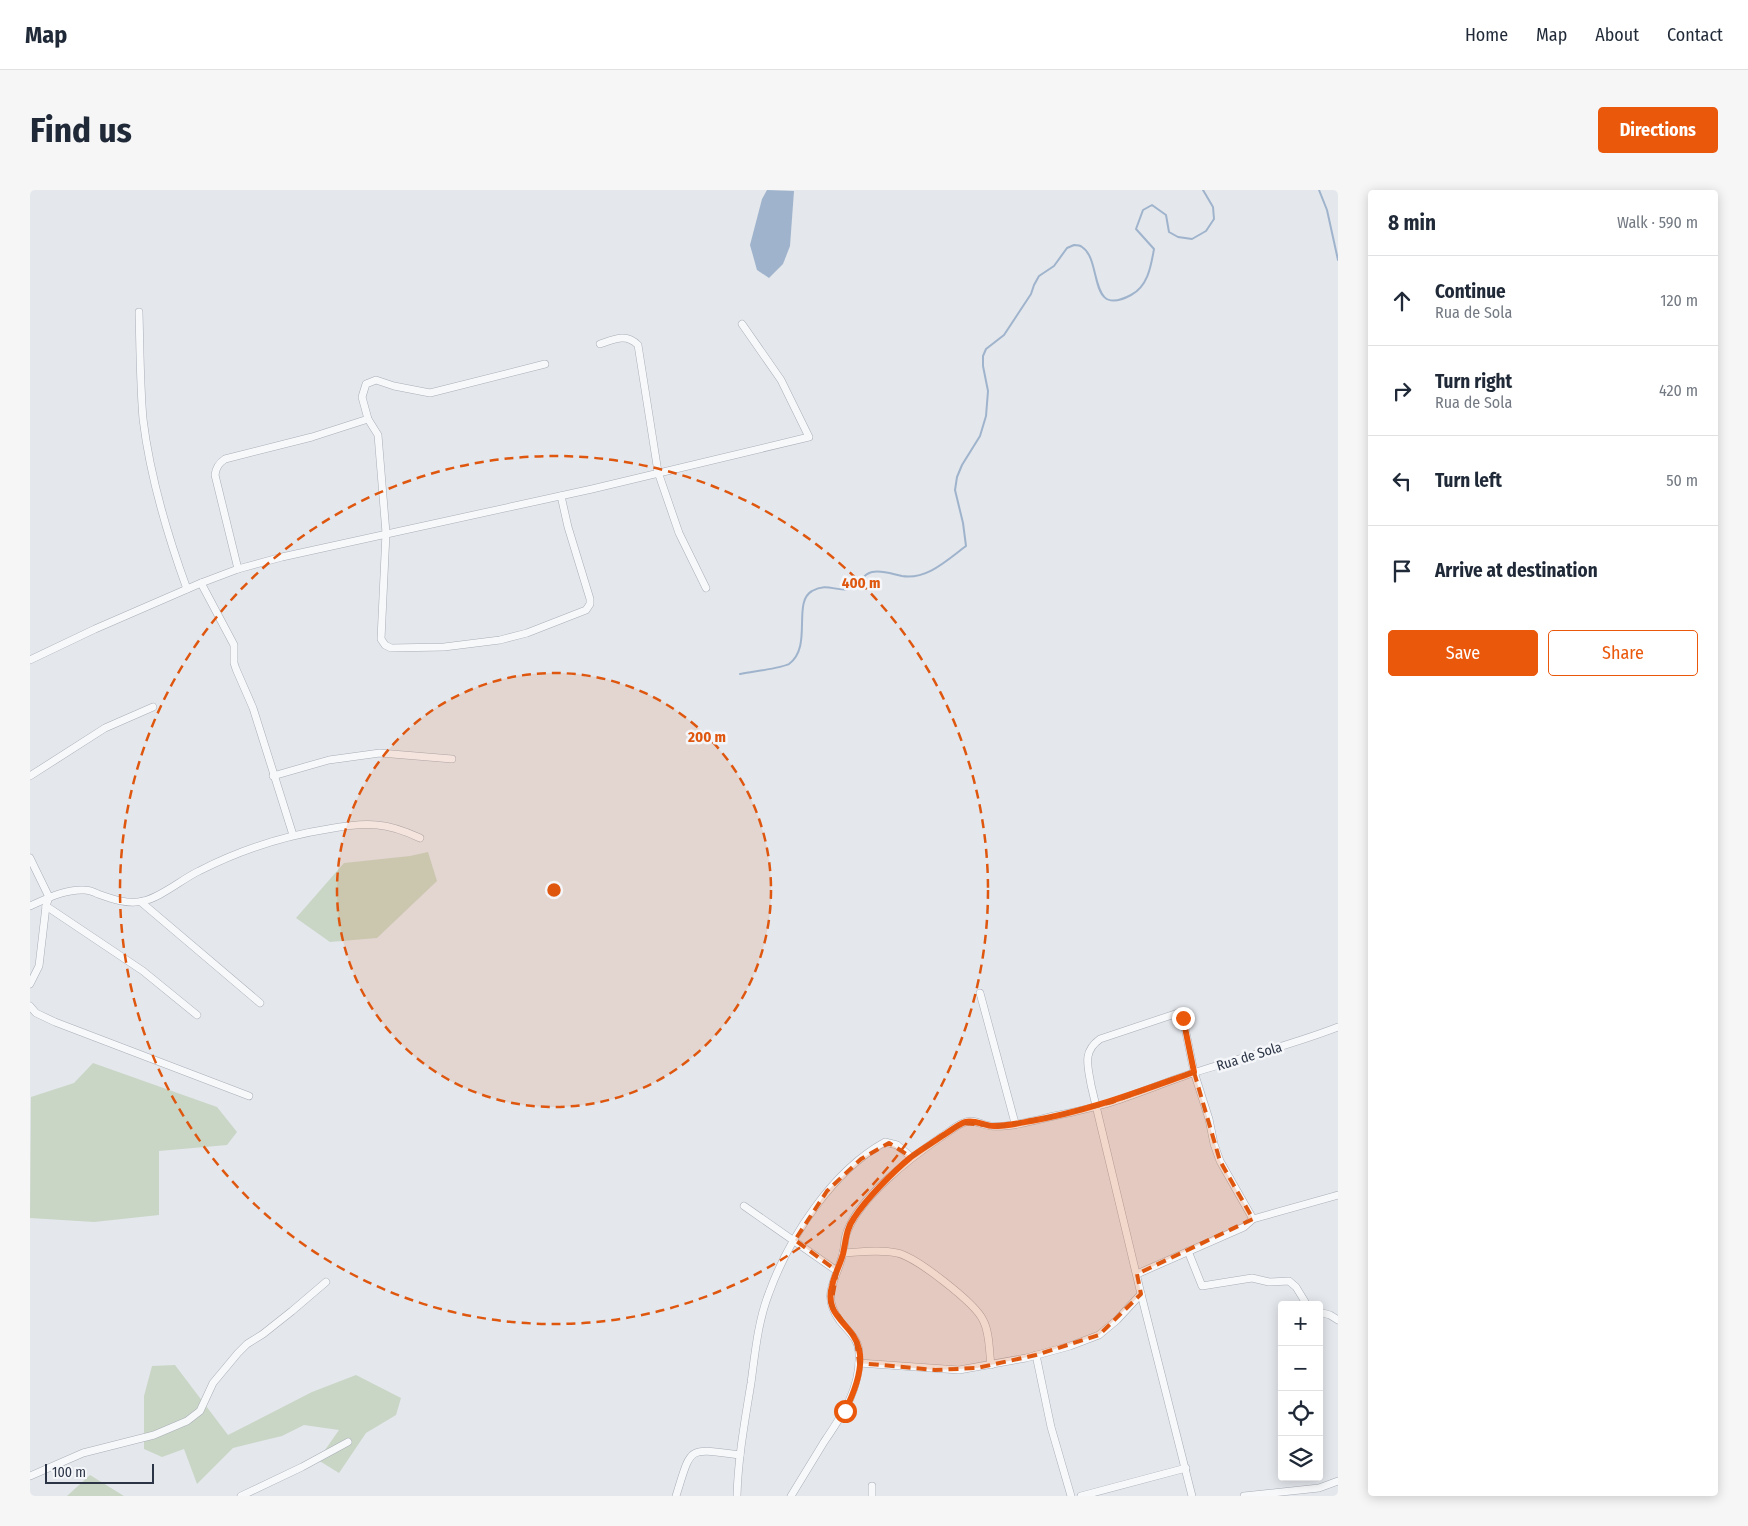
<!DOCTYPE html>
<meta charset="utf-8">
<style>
:root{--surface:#fff;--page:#f6f6f7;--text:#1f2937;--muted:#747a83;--line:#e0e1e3;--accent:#ea580c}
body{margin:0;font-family:"Fira Sans Condensed",sans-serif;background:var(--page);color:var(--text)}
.controls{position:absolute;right:15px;bottom:15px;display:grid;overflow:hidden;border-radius:5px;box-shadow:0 2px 12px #0003}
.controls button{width:45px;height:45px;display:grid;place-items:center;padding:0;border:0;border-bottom:1px solid var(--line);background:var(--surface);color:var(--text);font:25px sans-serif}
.scale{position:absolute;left:15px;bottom:12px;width:109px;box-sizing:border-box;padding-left:5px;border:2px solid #2b3445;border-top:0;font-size:14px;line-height:18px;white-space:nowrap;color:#2b3445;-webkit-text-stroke:4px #f4f6f9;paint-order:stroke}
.stop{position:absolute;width:15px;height:15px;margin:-11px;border:4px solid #ea580c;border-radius:50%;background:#fff}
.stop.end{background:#ea580c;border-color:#fff;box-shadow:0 1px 5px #0008}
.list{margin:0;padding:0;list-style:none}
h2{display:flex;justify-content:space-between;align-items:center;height:65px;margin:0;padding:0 20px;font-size:21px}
h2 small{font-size:16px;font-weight:400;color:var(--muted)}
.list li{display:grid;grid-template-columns:32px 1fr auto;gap:15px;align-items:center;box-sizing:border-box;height:90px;padding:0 20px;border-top:1px solid var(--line)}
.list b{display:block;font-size:19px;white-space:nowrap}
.list p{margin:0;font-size:16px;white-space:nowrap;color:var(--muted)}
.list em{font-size:16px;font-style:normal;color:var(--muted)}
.actions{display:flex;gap:10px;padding:15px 20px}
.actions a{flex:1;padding:11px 0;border:1px solid var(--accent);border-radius:5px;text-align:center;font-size:18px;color:var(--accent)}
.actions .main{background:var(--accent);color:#fff}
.icon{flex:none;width:28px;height:28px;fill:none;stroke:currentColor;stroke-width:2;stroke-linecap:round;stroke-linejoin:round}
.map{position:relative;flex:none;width:1308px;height:1306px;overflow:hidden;border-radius:5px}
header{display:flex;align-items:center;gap:30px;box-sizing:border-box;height:70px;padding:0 25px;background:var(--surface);border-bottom:1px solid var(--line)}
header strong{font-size:24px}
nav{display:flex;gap:28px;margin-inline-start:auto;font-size:18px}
.intro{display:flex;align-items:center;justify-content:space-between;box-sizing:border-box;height:120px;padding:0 30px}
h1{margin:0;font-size:35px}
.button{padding:12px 22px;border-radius:5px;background:var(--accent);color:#fff;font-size:18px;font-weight:700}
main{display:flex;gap:30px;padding:0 30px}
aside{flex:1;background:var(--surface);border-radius:5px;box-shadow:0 2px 12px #0003}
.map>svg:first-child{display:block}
.green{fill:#c9d6c5}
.water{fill:#9fb4cc}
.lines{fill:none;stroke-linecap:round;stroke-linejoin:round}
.stream{stroke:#9fb4cc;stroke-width:2}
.street-casing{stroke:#a9aeb7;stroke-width:8}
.street{stroke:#f7f8fa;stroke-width:7}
.route{stroke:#ea580c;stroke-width:6}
.marked{fill:#df570f;fill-opacity:0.2;stroke:#df570f;stroke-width:4;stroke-dasharray:10 6;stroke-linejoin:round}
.ring{fill:none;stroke:#df570f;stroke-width:2.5;stroke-dasharray:9 6}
.labels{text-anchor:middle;stroke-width:5;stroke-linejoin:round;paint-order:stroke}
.street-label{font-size:14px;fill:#2b3445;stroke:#f4f6f9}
.centre{fill:#df570f;stroke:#f4f6f9;stroke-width:2.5}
.ring-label{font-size:15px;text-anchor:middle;font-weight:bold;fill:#df570f;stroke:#f4f6f9;stroke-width:5;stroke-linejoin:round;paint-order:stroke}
</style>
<header>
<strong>Map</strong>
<nav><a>Home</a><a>Map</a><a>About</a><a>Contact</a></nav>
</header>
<div class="intro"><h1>Find us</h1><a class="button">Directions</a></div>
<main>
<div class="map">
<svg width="1308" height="1306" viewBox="0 0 1308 1306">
<rect width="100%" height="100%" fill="#e4e7ec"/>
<g class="green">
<polygon points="398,662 407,691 347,748 300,752 266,728 314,673 380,666"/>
<polygon points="63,873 187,917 207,942 197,955 129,961 129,1025 64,1032 0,1028 1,907 44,893"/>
<polygon points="145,1175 198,1245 282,1202 326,1185 371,1208 366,1225 336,1243 309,1283 288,1270 309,1240 274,1235 252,1246 203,1258 167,1294 154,1259 132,1267 114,1259 114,1206 122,1176"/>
<polygon points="60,1285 94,1306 37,1306"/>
</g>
<polygon class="water" points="737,0 764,1 760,56 753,74 739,88 727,80 720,55 732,9"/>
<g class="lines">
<g class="stream">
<polyline points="1289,0 1297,20 1308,70"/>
<path d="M 710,484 C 721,482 752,478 759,474 C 783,457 762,412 782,401 C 797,392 806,402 819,399 C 829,398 831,384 842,382 C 853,380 862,384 872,386 C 897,390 917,370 936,356 L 933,333 L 925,300 L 927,287 L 932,275 L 950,246 L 956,226 L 958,201 L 953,176 L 953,166 L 956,159 L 974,145 L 1001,104 L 1004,95 L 1009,86 L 1024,76 L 1037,58 L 1044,55 C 1047,55 1050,55 1052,57 C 1073,70 1057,129 1101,105 C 1118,96 1121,76 1124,59 L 1106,39 L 1113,20 L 1122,15 L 1136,25 L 1139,42 L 1148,47 L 1162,49 L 1176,41 L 1184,29 L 1183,17 L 1173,0"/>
</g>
<defs>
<g id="street">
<path d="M 109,122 C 110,157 110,193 113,229 C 120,287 137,344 157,399"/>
<path d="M 570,154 C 585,149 596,143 608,155 L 628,282 L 649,343 L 676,398"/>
<polyline points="515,174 400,203 364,196 346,190 336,194 332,207 338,229 348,245 356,343 351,449 355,455 361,458 414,457 470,450 497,443 556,420 560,414 560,409 538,337 531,306"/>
<path d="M 208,379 L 185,285 C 186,277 189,273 195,269 L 282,247 L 338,229"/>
<polyline points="171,393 204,455 204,473 206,479 223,518 263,645"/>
<polyline points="0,470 65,439 171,393 208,379 252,367 562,299 779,247 751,190 712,134"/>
<polyline points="0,586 75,538 123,517"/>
<polyline points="243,586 299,570 350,563 422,569"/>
<polyline points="0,668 19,707 16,716 9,776 0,794"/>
<polyline points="111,712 230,813"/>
<path d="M 0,716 C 16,709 35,699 54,700 C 59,700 64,702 68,704 C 82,709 99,715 113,711 C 130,708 152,689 169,681 C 210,660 253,646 298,639 C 314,636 331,633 347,635 C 362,636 377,642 390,648"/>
<polyline points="16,716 113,781 167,825"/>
<polyline points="950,803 985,933"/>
<polyline points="0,816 6,823 25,832 219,906"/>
<polyline points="714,1016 807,1081"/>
<polyline points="1223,1029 1308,1005"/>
<polyline points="1158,1061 1172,1096 1222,1088 1239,1092 1259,1091 1266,1097 1277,1115"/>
<path d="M 813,1063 C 830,1062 850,1059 867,1063 C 885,1066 945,1113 953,1130 C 960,1143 959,1161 961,1175"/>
<path d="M 1107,1084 L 1214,1037 L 1223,1029 L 1190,971 L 1184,954 L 1179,929 L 1164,882 L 1153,828 L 1148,823 L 1070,849 C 1052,862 1058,876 1061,895 L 1111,1104 L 1162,1306"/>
<polyline points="1289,1122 1300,1125 1308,1130"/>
<polyline points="1006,1165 1021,1237 1041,1306"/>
<polyline points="829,1173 929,1180 996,1168 1040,1156 1069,1145 1087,1130 1111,1104"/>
<polyline points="0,1286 53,1263 124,1245 157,1231 170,1221 183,1193 208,1163 217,1154 233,1144 262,1121 296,1092"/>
<polyline points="211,1306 272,1277 318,1252"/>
<path d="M 646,1306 C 662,1255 657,1258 710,1265"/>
<path d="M 707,1306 C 708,1268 715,1230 721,1193 C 725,1163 728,1131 739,1103 C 759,1048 802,981 855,952 L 867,955 L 881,967"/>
<path d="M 761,1306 C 772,1288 783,1270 794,1252 C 813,1224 831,1198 829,1163 C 829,1149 818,1141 810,1131 C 790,1104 807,1090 813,1063 C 815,1056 814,1049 817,1042 C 830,1007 880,968 911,947 C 918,943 925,936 933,933 C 943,928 951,935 961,936 C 979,938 1007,930 1024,926 C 1044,922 1063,918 1082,912 C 1110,903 1138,891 1166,882 C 1213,867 1262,855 1308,837"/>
<polyline points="842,1306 842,1296"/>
<polyline points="1051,1306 1156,1278"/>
<polyline points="1214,1306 1289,1298 1308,1291"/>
</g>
</defs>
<use href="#street" class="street-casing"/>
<use href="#street" class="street"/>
</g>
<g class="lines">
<path class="route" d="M 815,1221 C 824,1203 834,1179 829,1159 C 824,1134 793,1127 802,1096 C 804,1085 810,1075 813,1064 C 816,1051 816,1039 824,1028 C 836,1009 863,982 881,967 C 890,960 902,953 912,946 C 919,942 927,935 935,932 C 945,929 954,936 964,936 C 976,936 990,933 1001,931 C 1059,921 1110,901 1164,882 L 1153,828"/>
</g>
<path class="marked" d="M 1164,882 L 1190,971 L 1223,1029 L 1107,1084 L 1111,1104 L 1069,1145 L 1006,1165 L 947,1178 L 905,1180 L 829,1173 L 826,1150 L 801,1115 L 807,1081 L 765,1050 L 797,1001 L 831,969 L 859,953 L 881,967 L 932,933 L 971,936 L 1026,926 L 1082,912 Z"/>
<circle cx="524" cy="700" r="217" fill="#df570f" fill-opacity=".12"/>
<g class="ring">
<circle cx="524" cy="700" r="217"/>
<circle cx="524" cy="700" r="434"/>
</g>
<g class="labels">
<g class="street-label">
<text transform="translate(1219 866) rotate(-17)" y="5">Rua de Sola</text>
</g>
</g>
<circle cx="524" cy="700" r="8" class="centre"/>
<g class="ring-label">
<text x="831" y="398">400 m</text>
<text x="677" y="552">200 m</text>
</g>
</svg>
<div class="controls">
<button>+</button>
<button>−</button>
<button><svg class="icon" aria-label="locate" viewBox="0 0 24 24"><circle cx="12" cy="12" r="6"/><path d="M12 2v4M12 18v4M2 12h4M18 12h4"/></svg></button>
<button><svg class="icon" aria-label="layers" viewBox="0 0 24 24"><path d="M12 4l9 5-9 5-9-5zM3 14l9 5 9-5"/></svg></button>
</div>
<div class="scale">100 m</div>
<div class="stop" style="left:815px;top:1221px"></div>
<div class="stop end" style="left:1153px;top:828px"></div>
</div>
<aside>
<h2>8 min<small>Walk · 590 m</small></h2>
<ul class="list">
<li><svg class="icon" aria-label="ahead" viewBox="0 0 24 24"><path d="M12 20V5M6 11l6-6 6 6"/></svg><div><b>Continue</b><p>Rua de Sola</p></div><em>120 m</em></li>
<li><svg class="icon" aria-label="right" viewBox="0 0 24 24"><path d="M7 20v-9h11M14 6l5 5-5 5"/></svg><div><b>Turn right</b><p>Rua de Sola</p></div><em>420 m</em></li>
<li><svg class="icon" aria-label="left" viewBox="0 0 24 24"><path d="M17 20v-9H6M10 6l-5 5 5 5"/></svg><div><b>Turn left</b></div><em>50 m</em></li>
<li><svg class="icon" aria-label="arrive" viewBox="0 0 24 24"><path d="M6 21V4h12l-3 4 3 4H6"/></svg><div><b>Arrive at destination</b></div></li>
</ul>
<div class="actions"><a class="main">Save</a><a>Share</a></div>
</aside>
</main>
